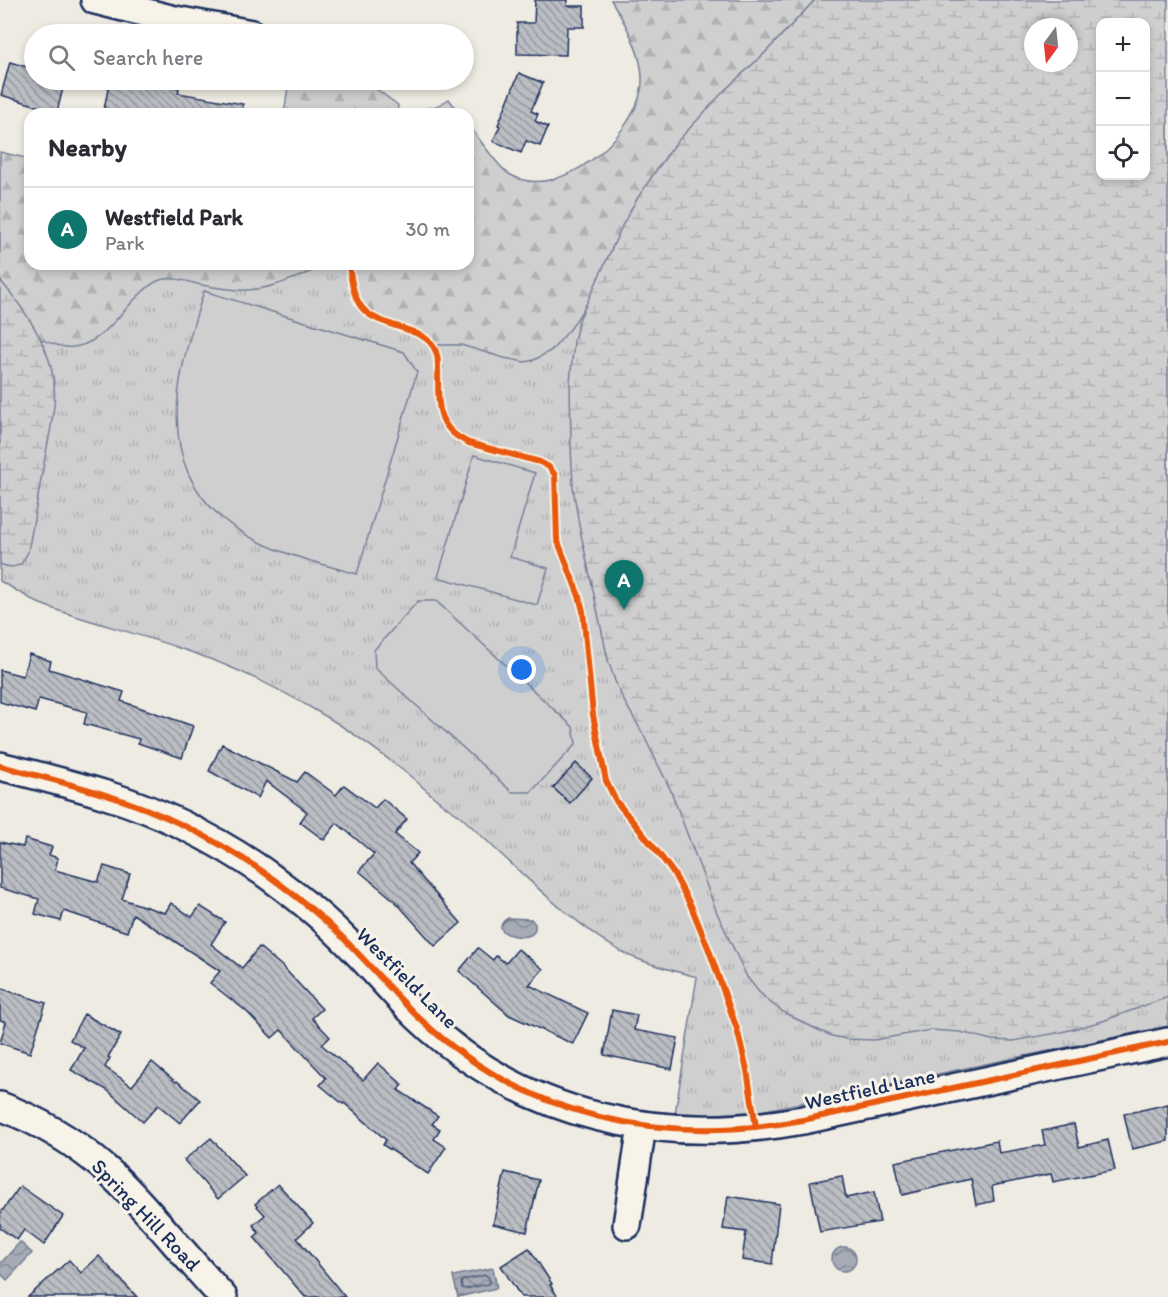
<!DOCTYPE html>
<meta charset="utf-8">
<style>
:root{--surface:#fff;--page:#f7f7f7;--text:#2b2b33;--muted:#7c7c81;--line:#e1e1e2;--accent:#0f766e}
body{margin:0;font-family:Itim,sans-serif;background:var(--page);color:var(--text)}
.controls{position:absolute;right:18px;top:18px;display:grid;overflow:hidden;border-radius:12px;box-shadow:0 3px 9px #0003}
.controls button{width:54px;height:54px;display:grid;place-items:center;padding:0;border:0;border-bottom:2px solid var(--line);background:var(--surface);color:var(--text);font:30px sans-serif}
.compass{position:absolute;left:1024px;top:18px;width:54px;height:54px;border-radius:50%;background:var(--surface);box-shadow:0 3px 9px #0003;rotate:195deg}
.you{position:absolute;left:522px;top:670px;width:21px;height:21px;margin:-15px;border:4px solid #fff;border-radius:50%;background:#1a73e8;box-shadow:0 0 0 9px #1a73e833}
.badge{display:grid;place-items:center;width:39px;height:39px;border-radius:50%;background:var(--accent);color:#fff;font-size:20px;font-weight:700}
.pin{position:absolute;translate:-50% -50px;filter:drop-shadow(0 2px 3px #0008)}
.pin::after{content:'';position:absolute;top:32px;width:21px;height:18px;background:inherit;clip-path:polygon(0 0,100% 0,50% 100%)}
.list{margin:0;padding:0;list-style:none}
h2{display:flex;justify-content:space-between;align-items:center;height:78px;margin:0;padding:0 24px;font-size:26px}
h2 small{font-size:20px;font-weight:400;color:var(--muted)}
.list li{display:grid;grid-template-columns:39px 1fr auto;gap:18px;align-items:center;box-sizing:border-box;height:84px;padding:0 24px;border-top:2px solid var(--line)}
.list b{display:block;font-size:22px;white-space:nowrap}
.list p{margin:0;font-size:20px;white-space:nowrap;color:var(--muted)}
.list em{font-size:20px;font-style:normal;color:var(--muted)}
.icon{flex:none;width:33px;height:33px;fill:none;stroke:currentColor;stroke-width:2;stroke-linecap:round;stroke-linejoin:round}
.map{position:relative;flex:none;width:1168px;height:1297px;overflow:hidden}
.search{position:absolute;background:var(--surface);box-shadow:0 3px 9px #0003;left:24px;top:24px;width:450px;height:66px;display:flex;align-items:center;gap:15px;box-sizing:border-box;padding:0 21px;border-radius:33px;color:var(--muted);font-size:22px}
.panel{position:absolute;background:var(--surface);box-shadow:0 3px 9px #0003;left:24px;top:108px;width:450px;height:162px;border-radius:18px}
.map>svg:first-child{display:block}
.grass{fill:url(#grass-tufts);stroke:#757f96;stroke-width:1.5}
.forest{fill:url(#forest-firs);stroke:#757f96;stroke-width:1.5}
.wetland{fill:url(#wetland-marsh);stroke:#757f96;stroke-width:1.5;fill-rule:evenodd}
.pitch{fill:#cfcfcf;stroke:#757f96;stroke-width:1.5}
.water{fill:url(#water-waves);stroke:#6e7992;stroke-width:1.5}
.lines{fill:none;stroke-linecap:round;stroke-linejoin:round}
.shore{stroke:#536181;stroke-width:1.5}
.building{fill:url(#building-back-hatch);stroke:#1b2f5e;stroke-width:1.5}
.minor-casing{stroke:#1b2f5e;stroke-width:32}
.minor{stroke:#f7f3e8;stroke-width:27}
.cycleway-casing{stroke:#f7f3e8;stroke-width:10}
.cycleway{stroke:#e8590c;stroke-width:6}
.labels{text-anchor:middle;stroke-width:6;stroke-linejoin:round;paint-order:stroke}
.street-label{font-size:21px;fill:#1b2f5e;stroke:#f7f3e8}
</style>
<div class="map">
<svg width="1168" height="1297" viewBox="0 0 1168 1297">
<defs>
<pattern id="grass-tufts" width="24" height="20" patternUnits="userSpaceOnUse" patternTransform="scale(1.5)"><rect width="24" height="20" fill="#cfcfcf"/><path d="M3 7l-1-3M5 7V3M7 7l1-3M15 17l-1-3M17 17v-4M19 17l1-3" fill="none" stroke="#b1b2b4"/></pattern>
<pattern id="forest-firs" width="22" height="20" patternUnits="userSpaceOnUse" patternTransform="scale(1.5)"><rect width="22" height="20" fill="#cfcfcf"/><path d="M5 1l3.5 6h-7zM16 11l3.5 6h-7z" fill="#b1b2b4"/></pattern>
<pattern id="wetland-marsh" width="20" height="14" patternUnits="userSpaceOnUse" patternTransform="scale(1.5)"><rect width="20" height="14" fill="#cfcfcf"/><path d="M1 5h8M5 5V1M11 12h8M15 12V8" fill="none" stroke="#b1b2b4"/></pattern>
<pattern id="water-waves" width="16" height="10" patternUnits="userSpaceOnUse" patternTransform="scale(1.5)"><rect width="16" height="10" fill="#a6abb5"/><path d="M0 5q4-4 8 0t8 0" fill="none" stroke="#868c96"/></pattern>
<pattern id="building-back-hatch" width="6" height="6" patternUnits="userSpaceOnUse" patternTransform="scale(1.5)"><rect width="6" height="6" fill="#babdc2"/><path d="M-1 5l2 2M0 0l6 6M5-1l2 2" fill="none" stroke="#969aa1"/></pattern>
</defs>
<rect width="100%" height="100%" fill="#eeebe2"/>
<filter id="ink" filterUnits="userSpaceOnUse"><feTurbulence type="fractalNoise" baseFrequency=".0167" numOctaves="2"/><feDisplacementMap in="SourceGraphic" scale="12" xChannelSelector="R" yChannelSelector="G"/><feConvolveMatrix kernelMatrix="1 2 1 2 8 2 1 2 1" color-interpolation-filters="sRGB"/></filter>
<g filter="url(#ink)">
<path class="grass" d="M 1168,122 L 1168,1026 L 761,1111 L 725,1115 L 675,1114 L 697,977 C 674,971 650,965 628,955 C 602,942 580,923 557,905 C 523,876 492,845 459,815 C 441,806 426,789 410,776 C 381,753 352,731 320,713 C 275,686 226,663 176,647 C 135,633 94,623 54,609 L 38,603 L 0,581 L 0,156 L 30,264 L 468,264 L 619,325 L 1083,447 Z"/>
<g class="forest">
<path d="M 611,0 L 815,0 L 765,53 L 725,90 L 623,225 L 588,302 L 571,328 L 552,350 L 534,360 L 525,362 L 504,358 L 461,345 L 437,345 C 428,336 420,332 409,328 C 379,318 363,317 355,283 C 354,276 352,270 352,264 L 468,264 L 468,124 C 479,138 496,165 509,174 C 558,204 633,137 641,90 C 647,61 626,24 611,0 Z"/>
<polygon points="289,80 364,80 398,105 397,114 284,114"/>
<path d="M 449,99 L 460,114 L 410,114 L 414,109 C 427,110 438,107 449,99 Z"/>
<path d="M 0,152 L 30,159 L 30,264 L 330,264 C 300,275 270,292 238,290 C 226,289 213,287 201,285 C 188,282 174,276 160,280 C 150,283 143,292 135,299 C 117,318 96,350 66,347 C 57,346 48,342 40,339 L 30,322 L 0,280 Z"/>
</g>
<g class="wetland">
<path d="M 815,0 L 1168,0 L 1168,997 L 1103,1021 L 1062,1032 L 1013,1041 L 992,1040 L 960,1032 L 931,1030 L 874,1040 L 846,1039 L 832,1036 L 816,1029 L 785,1013 L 772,1004 L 759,992 L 747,977 L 717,913 L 671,791 L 642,732 L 624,701 L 615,681 L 608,660 L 579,525 L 573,487 L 571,447 L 570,382 L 574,341 L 579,320 L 623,224 L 637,199 L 657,169 L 677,142 L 725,90 L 765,53 ZM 1100,22 L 1146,22 L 1146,176 L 1100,176 ZM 1033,27 L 1069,27 L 1069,63 L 1033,63 Z"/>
<path d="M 0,280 C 22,306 45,338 52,371 C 59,399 50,430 45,458 C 39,489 34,521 28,552 L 22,563 C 15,568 8,568 0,564 Z"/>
</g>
<g class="pitch">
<path d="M 204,291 L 404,352 L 417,372 L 357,574 C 326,565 294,558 266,545 C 188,510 166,450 182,370 C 187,343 196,317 204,291 Z"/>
<polygon points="474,455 535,473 510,557 548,568 537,605 438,577"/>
<polygon points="418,601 436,601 573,727 576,744 531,792 512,792 375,668 374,650"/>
</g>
<g class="water">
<path d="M 508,918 L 531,919 L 535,924 C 535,928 536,930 533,933 C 525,942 485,933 508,918 Z"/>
<polygon points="20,1242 32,1253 7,1280 0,1273 0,1264"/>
<circle cx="844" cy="1259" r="12"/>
<polygon points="493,1268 497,1288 458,1297 453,1276"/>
</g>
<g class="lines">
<polygon class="shore" points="486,1275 489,1278 490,1282 488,1284 465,1289 462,1288 461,1283 463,1280"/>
</g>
<g class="building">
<polygon points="535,0 568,0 567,6 584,6 584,27 567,27 566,55 517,54 517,23 534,23"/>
<polygon points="10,62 34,69 34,80 65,80 57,112 1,95"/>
<polygon points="519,73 543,83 531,111 538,114 535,121 548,127 540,146 526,141 521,153 493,141 500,126 498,125"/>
<polygon points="110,80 125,84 126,80 139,80 179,88 178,93 243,104 242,114 124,114 104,109"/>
<polygon points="29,654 51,661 49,669 124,692 121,701 193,726 182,758 138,743 139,739 84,724 87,712 39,699 35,712 0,702 0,670 23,676"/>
<polygon points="222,744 297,782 305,772 336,795 344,785 375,808 383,799 407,819 395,834 418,853 409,863 461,923 435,946 395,901 359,871 374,854 337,823 324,840 300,822 307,812 266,781 258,798 209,771"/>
<polygon points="576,763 592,778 570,803 553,788"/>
<polygon points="25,839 52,847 49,855 58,858 55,870 98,882 104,866 130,874 122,899 165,913 171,903 192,917 200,906 225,922 211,944 242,968 259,947 283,967 322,1009 312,1018 330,1037 322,1045 363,1080 378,1063 403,1085 398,1090 438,1116 432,1124 440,1129 434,1139 446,1147 428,1174 383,1145 386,1140 344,1103 343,1104 320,1085 326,1078 281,1030 272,1038 246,1011 210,983 220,971 133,914 127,932 64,911 61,921 35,914 39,899 0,888 0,842 23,847"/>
<polygon points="478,948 493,960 496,956 506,963 518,949 543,969 529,985 588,1013 573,1044 509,1015 459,971"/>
<polygon points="0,988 46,1003 30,1053 0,1043 6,1022 0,1020"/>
<polygon points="612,1010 637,1015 634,1030 678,1038 672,1069 604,1055"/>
<polygon points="84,1014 121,1035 108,1057 110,1058 105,1067 132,1086 152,1062 176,1082 177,1081 200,1100 180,1123 158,1105 143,1122 107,1090 71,1070 84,1048 70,1040"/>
<polygon points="1168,1104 1168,1141 1132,1149 1124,1114"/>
<polygon points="1074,1124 1079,1147 1108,1140 1115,1170 1053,1182 1051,1174 992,1186 994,1201 976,1205 971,1179 902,1195 895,1162 997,1141 999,1153 1045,1145 1042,1131"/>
<polygon points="211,1138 245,1176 218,1199 184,1160"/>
<polygon points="505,1172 539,1180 527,1232 493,1224"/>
<polygon points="842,1176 846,1198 874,1192 880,1222 820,1232 810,1182"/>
<polygon points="278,1184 313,1223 297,1238 345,1297 305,1297 254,1237 259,1233 253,1225 265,1215 255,1204"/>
<polygon points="20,1186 63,1216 44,1245 24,1230 17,1240 0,1228 0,1214"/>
<polygon points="728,1196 779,1204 772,1264 742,1260 746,1232 723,1229"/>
<polygon points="529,1248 552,1284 550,1285 558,1297 521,1297 501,1266"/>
<polygon points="99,1256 137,1297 28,1297 69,1260 81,1273"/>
</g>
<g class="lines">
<defs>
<g id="minor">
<polyline points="95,0 175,20 252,34"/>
<path d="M 0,766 C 35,775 71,784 106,795 C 162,812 215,839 262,871 C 290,891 317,912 340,935 C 368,962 392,992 419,1018 C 526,1119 662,1146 803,1120 L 1168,1042"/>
<path d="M 0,1106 C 37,1120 72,1140 102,1166 C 124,1184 143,1207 162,1228 C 182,1251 202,1274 223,1297"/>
<polyline points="627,1225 642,1126"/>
</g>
</defs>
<use href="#minor" class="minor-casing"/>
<use href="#minor" class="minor"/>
<defs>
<g id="cycleway">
<path d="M 349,264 C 355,316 366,316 411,331 C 420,335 428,338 433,346 C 438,353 438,361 438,368 C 439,401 433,427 469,443 L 540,462 L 549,467 L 555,475 L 557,539 L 579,596 L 583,611 L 593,715 L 606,781 L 616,801 L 660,855 L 674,874 L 691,906 L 709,950 L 737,1029 L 747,1070 L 756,1127"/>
<path d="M 0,766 C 35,775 71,784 106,795 C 162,812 215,839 262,871 C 290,891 317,912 340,935 C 368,962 392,992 419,1018 C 526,1119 662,1146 803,1120 L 1168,1042"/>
</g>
</defs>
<use href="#cycleway" class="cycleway-casing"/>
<use href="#cycleway" class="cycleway"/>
</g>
</g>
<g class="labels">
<g class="street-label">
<text transform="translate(407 978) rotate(45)" y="7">Westfield Lane</text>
<text transform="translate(870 1089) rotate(-12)" y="7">Westfield Lane</text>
<text transform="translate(146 1215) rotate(46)" y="7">Spring Hill Road</text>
</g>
</g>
</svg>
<div class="controls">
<button>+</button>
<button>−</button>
<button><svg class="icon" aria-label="locate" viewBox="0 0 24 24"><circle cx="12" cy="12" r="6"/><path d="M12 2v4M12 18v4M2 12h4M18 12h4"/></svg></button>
</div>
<svg class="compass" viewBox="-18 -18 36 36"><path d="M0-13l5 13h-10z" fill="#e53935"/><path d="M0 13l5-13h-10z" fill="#7c7c81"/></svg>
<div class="you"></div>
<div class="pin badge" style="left:624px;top:610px">A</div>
<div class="search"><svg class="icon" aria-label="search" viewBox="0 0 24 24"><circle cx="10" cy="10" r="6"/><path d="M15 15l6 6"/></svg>Search here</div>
<section class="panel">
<h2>Nearby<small></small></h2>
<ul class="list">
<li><span class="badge">A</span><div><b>Westfield Park</b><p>Park</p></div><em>30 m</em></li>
</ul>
</section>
</div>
